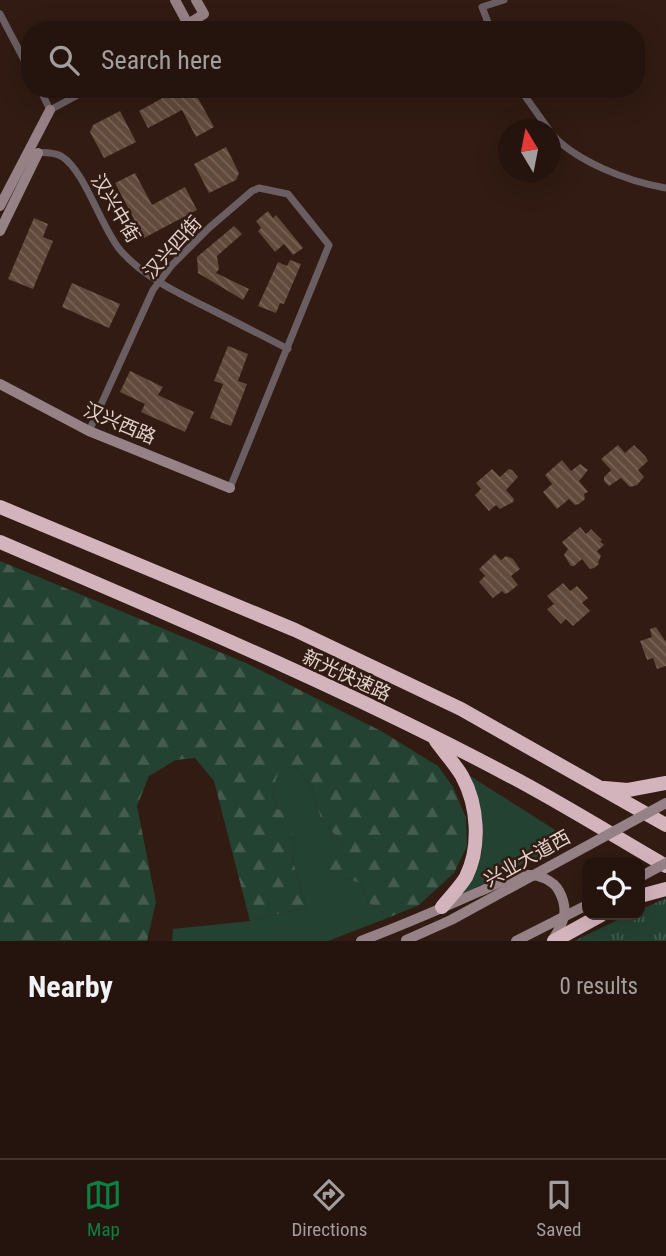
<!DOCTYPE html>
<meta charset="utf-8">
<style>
:root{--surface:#25140e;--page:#31211c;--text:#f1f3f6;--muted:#a39e9e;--line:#42332e;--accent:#0b8043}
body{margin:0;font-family:"Roboto Condensed","Noto Sans SC",sans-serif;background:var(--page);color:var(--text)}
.controls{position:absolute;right:21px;bottom:21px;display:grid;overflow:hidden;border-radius:14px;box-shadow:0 7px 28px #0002}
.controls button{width:63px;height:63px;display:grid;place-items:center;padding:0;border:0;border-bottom:2px solid var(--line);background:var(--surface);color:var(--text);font:35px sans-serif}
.compass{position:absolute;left:498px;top:119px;width:63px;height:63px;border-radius:50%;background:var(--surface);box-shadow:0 7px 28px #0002;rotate:350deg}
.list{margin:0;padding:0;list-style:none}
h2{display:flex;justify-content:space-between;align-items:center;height:91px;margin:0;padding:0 28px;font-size:30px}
h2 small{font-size:23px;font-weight:400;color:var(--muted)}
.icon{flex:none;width:38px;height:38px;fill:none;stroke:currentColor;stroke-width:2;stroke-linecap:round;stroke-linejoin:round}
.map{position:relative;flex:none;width:666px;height:941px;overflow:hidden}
.search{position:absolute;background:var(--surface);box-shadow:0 7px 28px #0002;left:21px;right:21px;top:21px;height:77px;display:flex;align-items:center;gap:18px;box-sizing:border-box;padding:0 24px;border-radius:28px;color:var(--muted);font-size:26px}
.sheet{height:217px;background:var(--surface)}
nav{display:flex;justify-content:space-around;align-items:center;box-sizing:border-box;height:98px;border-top:2px solid var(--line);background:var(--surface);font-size:19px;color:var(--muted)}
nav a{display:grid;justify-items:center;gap:4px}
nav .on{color:var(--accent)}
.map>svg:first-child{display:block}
.green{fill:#244231}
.forest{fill:url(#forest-firs)}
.park{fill:url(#park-tufts)}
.building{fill:url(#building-back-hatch)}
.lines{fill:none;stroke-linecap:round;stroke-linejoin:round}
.street{stroke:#6b5e62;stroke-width:7}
.secondary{stroke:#968186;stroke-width:10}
.highway{stroke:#d4b4bc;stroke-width:14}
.secondary-bridge{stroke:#968186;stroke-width:10}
.labels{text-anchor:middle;stroke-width:5;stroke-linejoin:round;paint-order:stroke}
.street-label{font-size:19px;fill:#e2d2cc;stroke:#311b12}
</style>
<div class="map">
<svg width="666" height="941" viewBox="0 0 666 941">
<defs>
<pattern id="forest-firs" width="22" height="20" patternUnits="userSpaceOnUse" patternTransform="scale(1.75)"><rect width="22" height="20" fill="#244231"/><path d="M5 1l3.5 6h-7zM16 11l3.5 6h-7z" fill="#445c4e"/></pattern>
<pattern id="park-tufts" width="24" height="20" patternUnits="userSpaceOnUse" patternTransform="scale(1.75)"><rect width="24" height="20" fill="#244231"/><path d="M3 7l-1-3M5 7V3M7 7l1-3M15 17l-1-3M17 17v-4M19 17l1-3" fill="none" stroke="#445c4e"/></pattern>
<pattern id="building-back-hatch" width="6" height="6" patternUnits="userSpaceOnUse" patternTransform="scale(1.75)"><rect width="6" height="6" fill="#614a3c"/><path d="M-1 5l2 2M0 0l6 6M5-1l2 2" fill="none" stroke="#776357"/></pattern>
</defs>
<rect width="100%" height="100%" fill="#311b12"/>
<g class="green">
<polygon points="295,767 312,788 321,819 343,844 337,854 339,883 349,879 362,884 369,903 390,917 328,941 172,941 173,929 250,921 306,907 293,861 295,843 277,809 272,794 278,772"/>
<path d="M 467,774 L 571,840 L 462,894 C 467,886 473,878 476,870 C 490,839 480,803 467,774 Z"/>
</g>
<polygon class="forest" points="0,561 246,663 381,731 438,766 453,787 466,818 467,846 454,873 419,905 390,917 369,903 362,884 349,879 339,883 330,881 325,868 325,859 337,854 343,844 321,819 312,788 295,767 278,773 272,794 277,809 286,812 295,843 293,861 306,907 250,921 214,781 195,758 176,760 149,776 137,806 156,902 147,941 0,941"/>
<polygon class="park" points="666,898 666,941 574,941 628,915 640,915 640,910"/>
<g class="building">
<polygon points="179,89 191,89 195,93 214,127 196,137 182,110 148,128 139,111"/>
<polygon points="120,111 136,142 104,158 90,132 93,125"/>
<polygon points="226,147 239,173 236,180 209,193 194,164"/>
<polygon points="135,173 152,205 185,187 197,210 144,238 115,183"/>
<polygon points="268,211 273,218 276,215 303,248 293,255 284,244 275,252 258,231 261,228 256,221"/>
<polygon points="34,218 48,224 43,237 53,241 33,289 8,279"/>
<polygon points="234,226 242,234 217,256 219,269 216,273 249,289 243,300 198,273 197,257"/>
<polygon points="290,260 301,264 284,304 280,303 276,313 258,306 278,262 287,266"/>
<polygon points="72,283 120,304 109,328 62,307"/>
<polygon points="228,346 248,354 238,381 247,384 231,426 210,418 223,384 214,381"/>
<polygon points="130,371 163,387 158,395 194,412 185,432 141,412 145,404 120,392"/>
<polygon points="618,445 625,453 634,445 645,456 648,461 638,470 644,477 637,485 630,487 621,478 609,486 604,481 604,477 611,470 601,459"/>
<polygon points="562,460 571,471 580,464 588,470 579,481 588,492 584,494 585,499 579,504 575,505 569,499 557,509 543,492 552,484 545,475"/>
<polygon points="492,469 500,477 509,469 512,470 518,477 506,490 514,499 513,502 500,509 496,505 489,511 475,495 481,489 476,483"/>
<polygon points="580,527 586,534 591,529 602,540 600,541 604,545 597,551 601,556 598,562 599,564 594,568 590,569 582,559 574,566 571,566 564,555 568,549 562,542"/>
<polygon points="495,554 501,560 506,556 513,559 520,569 511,576 518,585 508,593 505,594 502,591 493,598 479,582 485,576 479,569"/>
<polygon points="563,583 570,591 577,586 588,598 582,603 590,611 573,626 566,619 561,624 547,609 554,604 547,596"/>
<polygon points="656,627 666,642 666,666 657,669 653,658 647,660 640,641 652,637 650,629"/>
</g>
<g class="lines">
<g class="street">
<polyline points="0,14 30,71"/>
<polyline points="196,19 201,30"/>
<polyline points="491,30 482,7 504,0"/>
<polyline points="40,89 50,110 89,89"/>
<polyline points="520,89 549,130"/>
<path d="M 550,132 C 574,161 629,182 666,188"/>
<path d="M 34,153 C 44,152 52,152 61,156 C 85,170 101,228 121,251 C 144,277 176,292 206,307 C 234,321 261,335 288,349"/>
<polyline points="89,431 153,290 172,265 210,227 252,191 259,188 288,194 329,245 230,488"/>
</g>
<g class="secondary">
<polyline points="175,0 188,24 204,14 196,0"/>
<polyline points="0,206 50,110"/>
<polyline points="0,231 38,153"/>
<polyline points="0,384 89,431 230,488"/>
<path d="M 361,941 C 400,926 438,910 476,893 C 493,886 509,876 527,875 C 539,874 554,881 559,891 C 570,911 563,924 552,941"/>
</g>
<g class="highway">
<polyline points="0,507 295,630 461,709 666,825"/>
<path d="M 0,542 C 172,616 345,688 510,776 C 563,804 614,836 666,866"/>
<path d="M 436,741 C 444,752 455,764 462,776 C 478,805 481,847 466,877 C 460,887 450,897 442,907"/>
<polyline points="604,788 628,790 666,783"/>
<polyline points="640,896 666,889"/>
<polyline points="554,941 601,915"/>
</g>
<g class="secondary-bridge">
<polyline points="640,877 666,863"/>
<polyline points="406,940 451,920 666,803"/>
<polyline points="516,941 587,905"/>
</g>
</g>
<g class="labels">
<g class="street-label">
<text transform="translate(116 208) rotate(59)" y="7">汉兴中街</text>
<text transform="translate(172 247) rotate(-48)" y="7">汉兴四街</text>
<text transform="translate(120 423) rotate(23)" y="7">汉兴西路</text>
<text transform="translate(347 675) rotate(25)" y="7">新光快速路</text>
<text transform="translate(527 858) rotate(-29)" y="7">兴业大道西</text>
</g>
</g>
</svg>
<div class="controls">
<button><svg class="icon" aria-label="locate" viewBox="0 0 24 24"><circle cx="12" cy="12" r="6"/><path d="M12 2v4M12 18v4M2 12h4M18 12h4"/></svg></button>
</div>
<svg class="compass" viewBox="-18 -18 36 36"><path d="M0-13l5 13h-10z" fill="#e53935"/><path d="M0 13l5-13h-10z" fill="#a39e9e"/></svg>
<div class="search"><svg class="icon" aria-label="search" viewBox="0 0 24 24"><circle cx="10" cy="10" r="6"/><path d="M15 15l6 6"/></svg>Search here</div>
</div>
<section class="sheet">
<h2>Nearby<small>0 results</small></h2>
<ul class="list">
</ul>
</section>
<nav>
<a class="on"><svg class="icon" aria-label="map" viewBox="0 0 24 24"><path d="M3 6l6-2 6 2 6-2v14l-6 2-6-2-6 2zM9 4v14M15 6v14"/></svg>Map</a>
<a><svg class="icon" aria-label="directions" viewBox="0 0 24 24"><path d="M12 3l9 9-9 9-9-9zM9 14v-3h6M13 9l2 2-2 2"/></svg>Directions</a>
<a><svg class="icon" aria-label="saved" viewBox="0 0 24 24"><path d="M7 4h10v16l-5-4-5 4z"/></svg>Saved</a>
</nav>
